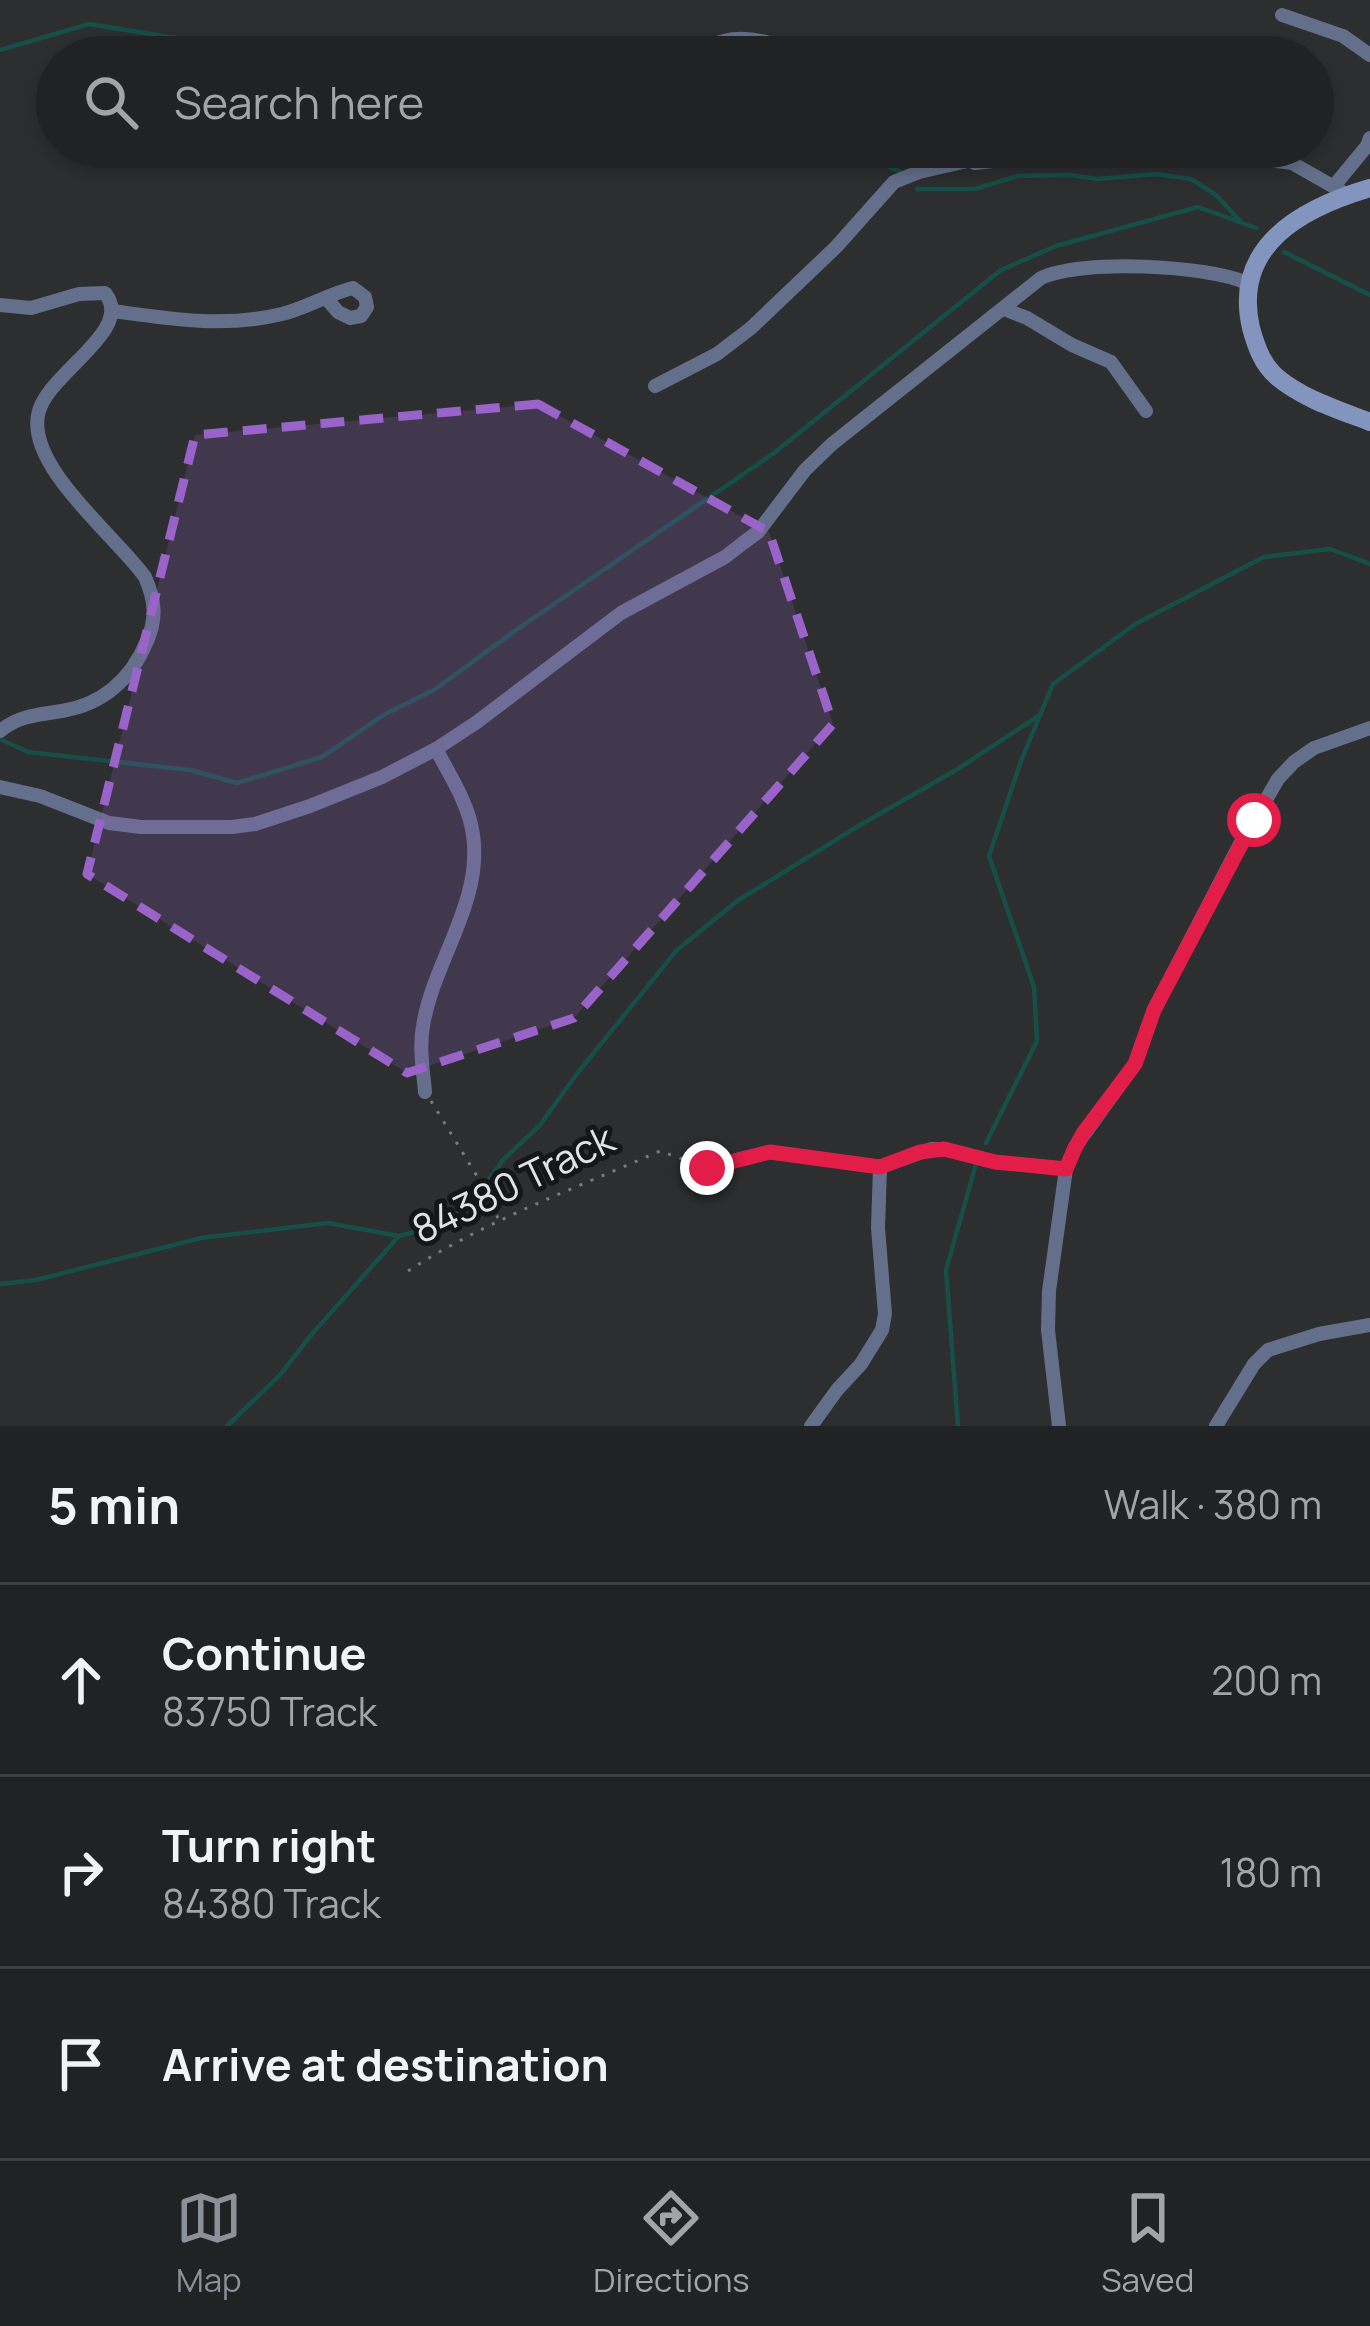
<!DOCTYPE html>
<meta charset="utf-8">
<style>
:root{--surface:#212224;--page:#2d2f31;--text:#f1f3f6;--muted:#a2a4a6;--line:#3e3f41;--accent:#8c9099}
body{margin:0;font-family:Manrope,sans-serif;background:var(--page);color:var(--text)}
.stop{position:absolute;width:36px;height:36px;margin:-27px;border:9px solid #e11d48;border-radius:50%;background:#fff}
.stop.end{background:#e11d48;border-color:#fff;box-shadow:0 3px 12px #0008}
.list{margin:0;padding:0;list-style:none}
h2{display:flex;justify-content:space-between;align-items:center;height:156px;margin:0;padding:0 48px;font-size:51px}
h2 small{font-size:39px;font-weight:400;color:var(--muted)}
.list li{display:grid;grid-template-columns:78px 1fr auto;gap:36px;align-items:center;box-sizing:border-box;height:192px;padding:0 48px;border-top:3px solid var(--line)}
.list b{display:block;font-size:45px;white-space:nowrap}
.list p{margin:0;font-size:39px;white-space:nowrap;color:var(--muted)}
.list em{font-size:39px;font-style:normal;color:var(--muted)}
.icon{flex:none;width:66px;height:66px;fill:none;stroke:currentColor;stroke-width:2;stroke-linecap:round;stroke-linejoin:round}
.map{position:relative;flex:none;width:1370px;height:1426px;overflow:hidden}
.search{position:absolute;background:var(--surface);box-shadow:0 6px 18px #0003;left:36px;right:36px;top:36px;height:132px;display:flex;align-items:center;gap:30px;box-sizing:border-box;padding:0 42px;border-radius:66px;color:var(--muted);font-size:45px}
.sheet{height:732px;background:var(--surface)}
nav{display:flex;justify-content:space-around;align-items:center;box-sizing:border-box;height:168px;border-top:3px solid var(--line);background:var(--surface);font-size:33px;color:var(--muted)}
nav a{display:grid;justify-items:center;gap:6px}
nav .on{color:var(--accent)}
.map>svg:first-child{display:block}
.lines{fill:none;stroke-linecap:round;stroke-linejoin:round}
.stream{stroke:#164f48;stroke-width:4.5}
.path{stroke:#7a7b7d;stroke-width:3;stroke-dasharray:3 9;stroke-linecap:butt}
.street{stroke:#64708b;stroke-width:14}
.secondary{stroke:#8394bf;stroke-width:18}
.route{stroke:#e11d48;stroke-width:15}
.marked{fill:#9a63ca;fill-opacity:0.2;stroke:#9a63ca;stroke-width:9;stroke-dasharray:24 15;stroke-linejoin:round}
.labels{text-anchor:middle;stroke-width:10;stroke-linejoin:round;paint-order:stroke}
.street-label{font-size:39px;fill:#e1e2e3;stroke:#151617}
</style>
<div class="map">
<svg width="1370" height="1426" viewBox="0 0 1370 1426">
<rect width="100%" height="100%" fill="#2c2e30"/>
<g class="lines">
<g class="stream">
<polyline points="0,50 89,24 207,43 248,57"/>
<polyline points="845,147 903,173"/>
<polyline points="917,189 975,189 1018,176 1070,175 1098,179 1156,174 1191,179 1216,195 1240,221"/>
<polyline points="1284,252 1370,295"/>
<polyline points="2,740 28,752 190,770 237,783 322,757 385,714 434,690 519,628 774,453 1001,270 1056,246 1198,207 1256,228"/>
<polyline points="986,1143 1037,1041 1034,987 989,856 1021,761 1053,684 1137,623 1264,557 1330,549 1370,564"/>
<polyline points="0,1284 36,1280 201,1238 328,1223 399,1236 447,1224 483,1188 503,1160 540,1125 576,1075 676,951 737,901 860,825 956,770 1040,715"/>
<polyline points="227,1426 280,1375 312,1334 399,1236"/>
<polyline points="958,1426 946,1270 976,1164"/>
</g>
<g class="path">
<polyline points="431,1101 477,1176 498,1218"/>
<path d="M 408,1271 C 487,1220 574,1189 660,1151 L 694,1163"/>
</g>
<g class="street">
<polyline points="1282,15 1343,36 1370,55"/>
<path d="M 686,57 C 699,52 711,44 724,41 C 749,34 782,45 804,57"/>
<polyline points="946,147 975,163 1081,151 1148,151 1230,155 1292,163 1348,195"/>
<polyline points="1334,186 1367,146 1370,138"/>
<path d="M 0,305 L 31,308 L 79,294 L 105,293 C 136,331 45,374 38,415 C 28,468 116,536 145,577 C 155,600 157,618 147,641 C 131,679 104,704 62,711 C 38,715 20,715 0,731"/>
<polyline points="1004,309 1027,318 1072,345 1111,362 1146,411"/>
<path d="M 113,311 C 171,319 224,328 282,314 C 307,308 328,294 353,288 L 365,297 L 367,307 L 361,316 L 350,318 L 338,312 L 326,298"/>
<polyline points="655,386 717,354 751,328 836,247 894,182 919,172 967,161"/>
<path d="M 0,787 L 40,796 L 109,823 L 141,827 L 232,827 L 255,824 L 310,806 L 382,777 L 436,749 L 477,722 L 621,613 L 725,557 L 743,543 L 758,532 L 805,470 L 832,444 L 1041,278 C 1081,259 1206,265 1247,283"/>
<path d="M 425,1092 C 423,1070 419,1047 423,1026 C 433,962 483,902 473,835 C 469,804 450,776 436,749"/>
<polyline points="707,1167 770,1152 880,1167 931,1149 945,1149 995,1162 1066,1169"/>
<polyline points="811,1426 837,1390 861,1364 882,1330 885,1314 878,1228 880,1167"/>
<polyline points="1059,1426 1048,1330 1049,1291 1066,1169 1075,1147 1135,1064 1154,1010 1239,846 1278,779 1294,762 1314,748 1370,728"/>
<polyline points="1216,1426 1254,1364 1268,1350 1319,1334 1370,1325"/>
</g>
<path class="secondary" d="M 1370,188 C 1302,208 1232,245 1251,328 C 1256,346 1262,364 1277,377 C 1303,399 1339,410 1370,422"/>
</g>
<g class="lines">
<polyline class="route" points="707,1168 770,1152 880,1167 920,1152 944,1149 995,1162 1066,1169 1075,1148 1084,1132 1135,1064 1154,1010 1254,820"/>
</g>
<path class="marked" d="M 538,404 L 769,532 L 833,724 L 574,1018 L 407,1073 L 87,874 L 195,435 Z"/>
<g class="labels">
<g class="street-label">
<text transform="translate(513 1184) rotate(-26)" y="14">84380 Track</text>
</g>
</g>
</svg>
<div class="stop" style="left:1254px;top:820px"></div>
<div class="stop end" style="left:707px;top:1168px"></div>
<div class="search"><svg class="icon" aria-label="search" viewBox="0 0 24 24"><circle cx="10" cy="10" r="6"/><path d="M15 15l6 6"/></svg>Search here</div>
</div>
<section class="sheet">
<h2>5 min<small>Walk · 380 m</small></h2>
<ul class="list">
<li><svg class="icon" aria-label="ahead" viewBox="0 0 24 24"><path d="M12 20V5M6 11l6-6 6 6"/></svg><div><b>Continue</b><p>83750 Track</p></div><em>200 m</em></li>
<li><svg class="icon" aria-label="right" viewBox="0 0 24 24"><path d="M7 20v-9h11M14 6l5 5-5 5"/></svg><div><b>Turn right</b><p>84380 Track</p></div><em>180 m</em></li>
<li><svg class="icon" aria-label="arrive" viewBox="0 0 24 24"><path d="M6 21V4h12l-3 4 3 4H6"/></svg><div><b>Arrive at destination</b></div></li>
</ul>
</section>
<nav>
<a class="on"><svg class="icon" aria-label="map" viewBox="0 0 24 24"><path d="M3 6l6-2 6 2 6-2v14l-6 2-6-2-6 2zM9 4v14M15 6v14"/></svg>Map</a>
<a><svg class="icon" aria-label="directions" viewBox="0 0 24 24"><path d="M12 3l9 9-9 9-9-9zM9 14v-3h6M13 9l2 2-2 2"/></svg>Directions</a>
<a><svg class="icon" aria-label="saved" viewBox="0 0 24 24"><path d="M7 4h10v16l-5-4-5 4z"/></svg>Saved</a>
</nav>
